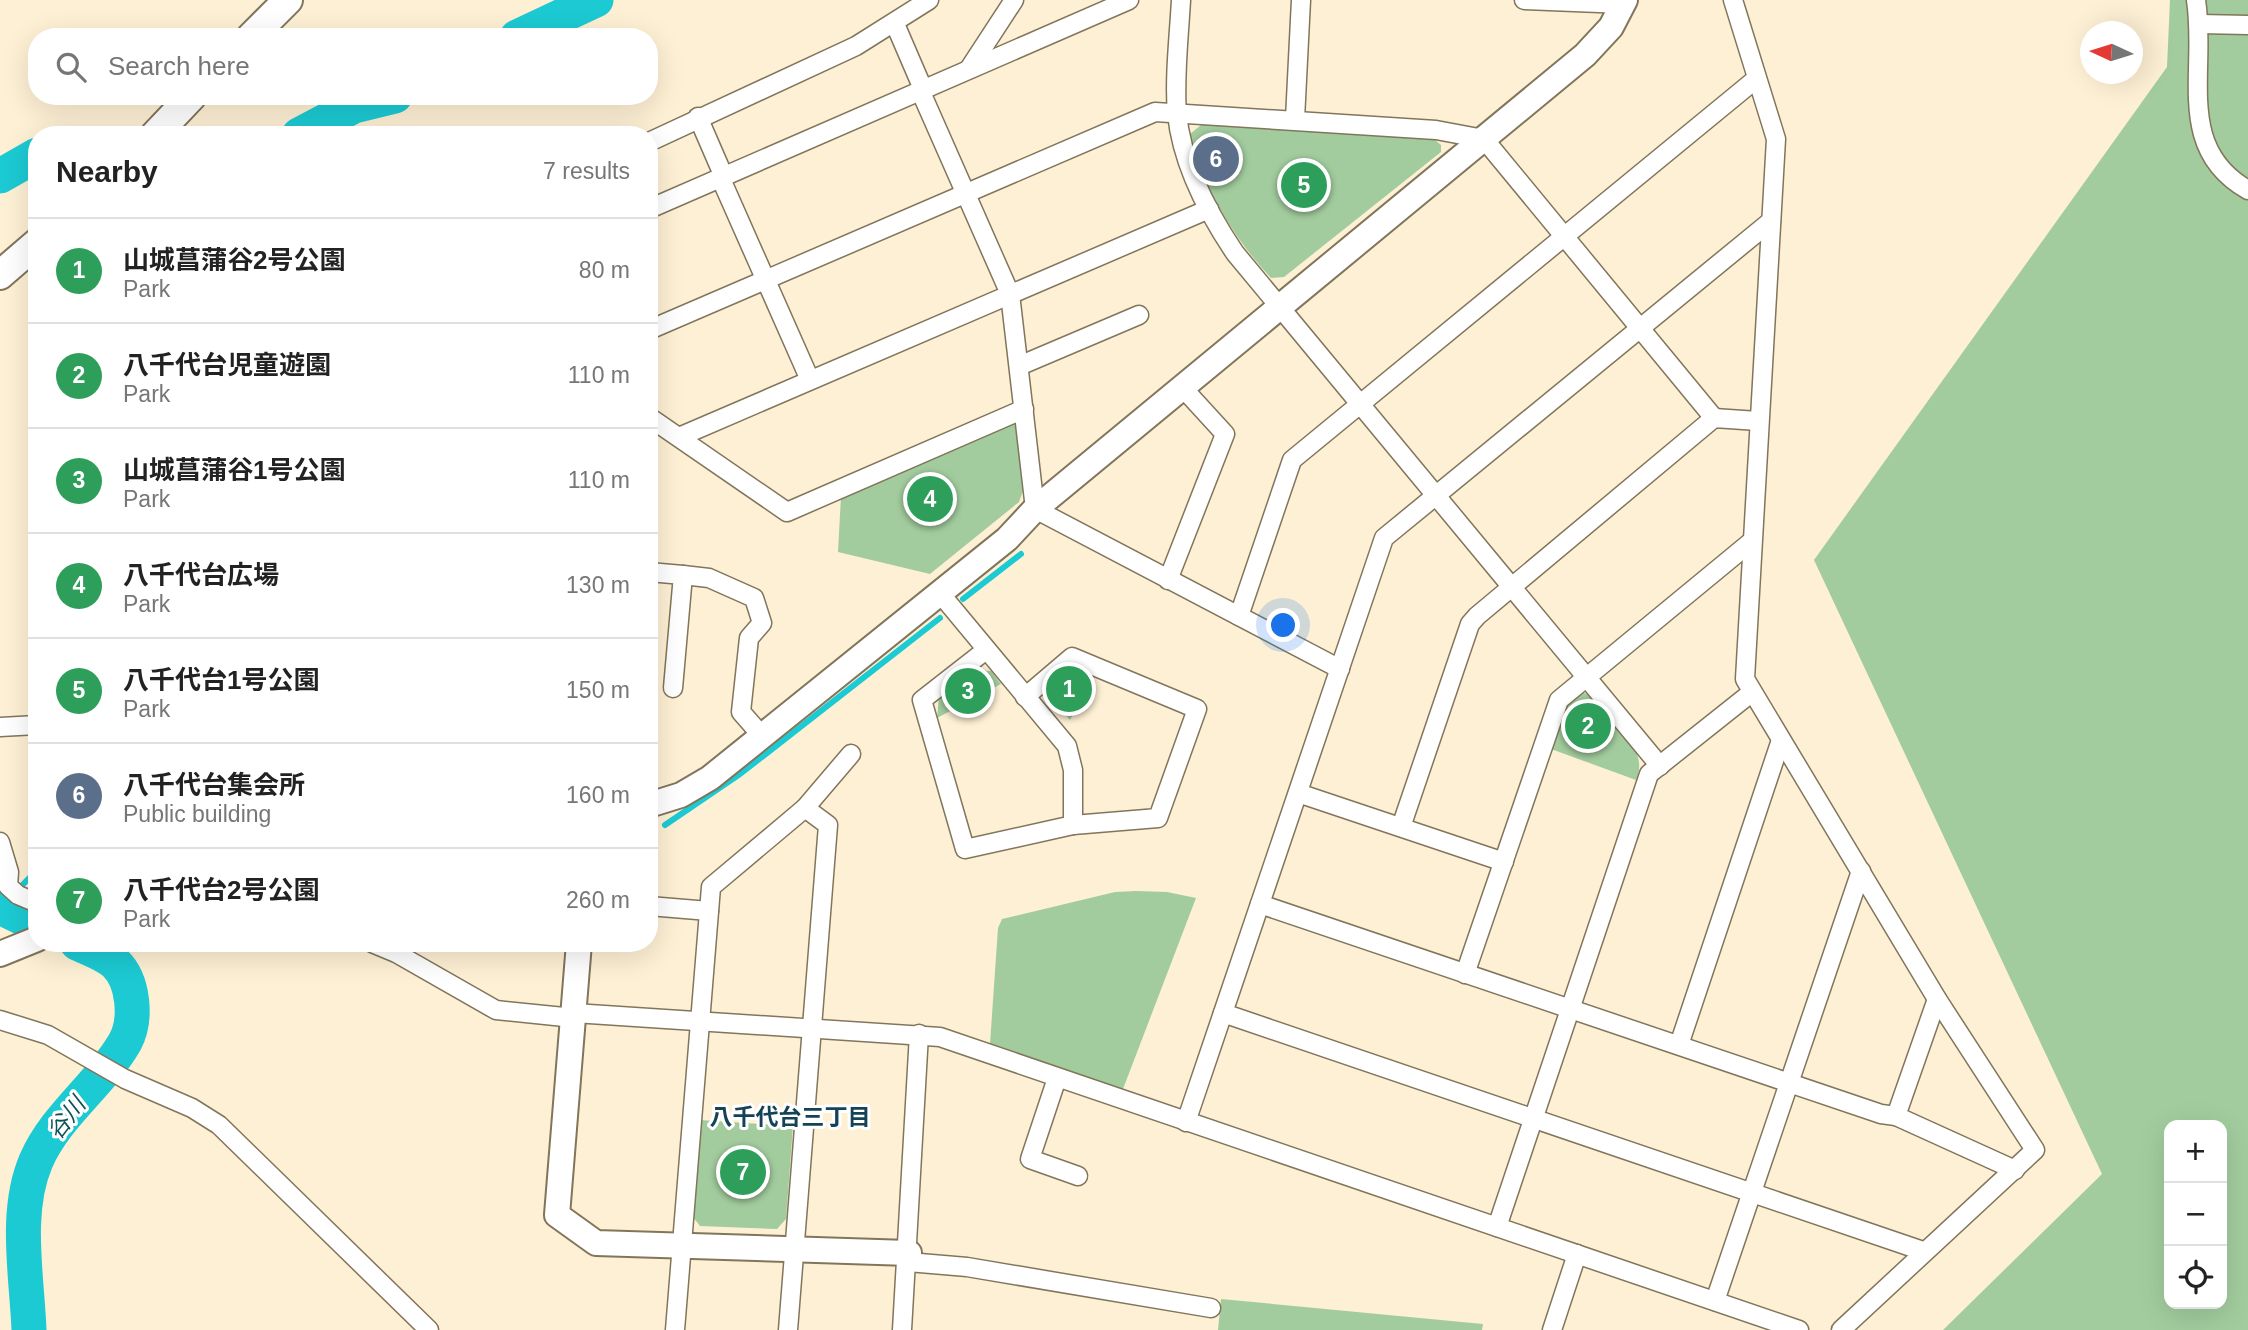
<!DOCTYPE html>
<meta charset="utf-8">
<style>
:root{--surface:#fff;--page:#f6f6f6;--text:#222;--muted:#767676;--line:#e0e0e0;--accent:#111827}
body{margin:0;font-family:Helvetica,"Noto Sans JP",sans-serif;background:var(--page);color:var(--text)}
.controls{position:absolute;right:21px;bottom:21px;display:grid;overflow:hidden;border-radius:14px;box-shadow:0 7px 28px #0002}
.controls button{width:63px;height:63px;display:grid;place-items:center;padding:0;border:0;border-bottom:2px solid var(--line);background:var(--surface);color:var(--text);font:35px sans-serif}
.compass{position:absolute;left:2080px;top:21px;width:63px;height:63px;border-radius:50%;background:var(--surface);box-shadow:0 7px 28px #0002;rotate:274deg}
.you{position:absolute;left:1284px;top:626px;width:24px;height:24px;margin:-18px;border:5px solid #fff;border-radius:50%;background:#1a73e8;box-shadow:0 0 0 10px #1a73e833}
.badge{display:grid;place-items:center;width:46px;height:46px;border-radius:50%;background:var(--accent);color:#fff;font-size:23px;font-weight:700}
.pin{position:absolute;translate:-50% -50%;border:4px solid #fff;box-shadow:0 2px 7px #0006}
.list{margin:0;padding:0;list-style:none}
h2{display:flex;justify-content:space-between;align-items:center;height:91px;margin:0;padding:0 28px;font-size:30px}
h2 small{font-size:23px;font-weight:400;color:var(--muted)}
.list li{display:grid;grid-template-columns:46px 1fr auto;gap:21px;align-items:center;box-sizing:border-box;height:105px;padding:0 28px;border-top:2px solid var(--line)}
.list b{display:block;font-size:26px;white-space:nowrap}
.list p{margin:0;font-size:23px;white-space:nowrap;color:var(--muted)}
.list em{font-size:23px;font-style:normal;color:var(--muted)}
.icon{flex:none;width:38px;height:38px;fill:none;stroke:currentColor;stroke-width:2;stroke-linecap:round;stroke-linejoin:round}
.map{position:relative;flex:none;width:2248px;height:1330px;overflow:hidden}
.search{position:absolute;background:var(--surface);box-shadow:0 7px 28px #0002;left:28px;top:28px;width:630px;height:77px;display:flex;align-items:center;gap:18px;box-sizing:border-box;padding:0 24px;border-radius:28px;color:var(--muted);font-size:26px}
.panel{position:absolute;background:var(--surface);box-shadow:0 7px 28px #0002;left:28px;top:126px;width:630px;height:826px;border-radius:28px}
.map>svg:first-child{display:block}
.green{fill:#a2cc9e;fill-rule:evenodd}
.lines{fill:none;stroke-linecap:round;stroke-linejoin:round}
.stream{stroke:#1ccad3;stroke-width:6}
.river{stroke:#1ccad3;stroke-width:35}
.street-casing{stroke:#81755b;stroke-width:21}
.secondary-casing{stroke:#81755b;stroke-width:28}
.primary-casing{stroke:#81755b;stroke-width:32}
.street{stroke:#fff;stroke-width:18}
.secondary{stroke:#fff;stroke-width:24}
.primary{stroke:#fff;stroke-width:28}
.labels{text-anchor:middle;stroke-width:6;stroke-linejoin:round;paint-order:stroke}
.neighbourhood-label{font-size:23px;font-weight:bold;fill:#144256;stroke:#fff}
.water-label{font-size:23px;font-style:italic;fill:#0d5154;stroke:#fff}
</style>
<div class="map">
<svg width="2248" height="1330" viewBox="0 0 2248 1330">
<rect width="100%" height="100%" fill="#fef0d4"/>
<g class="green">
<path d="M 2170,0 L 2248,0 L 2248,1330 L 1943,1330 L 2102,1174 L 1814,560 L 2167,67 ZM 2169,1125 L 2222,1125 L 2222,1304 L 2169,1304 Z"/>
<path d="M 1206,121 L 1435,140 L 1441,145 L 1441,152 L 1284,277 L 1271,278 C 1232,236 1204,189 1190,134 Z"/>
<polygon points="1014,422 1019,423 1025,485 1019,502 930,574 838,552 841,496"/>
<polygon points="1067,668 1083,668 1093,675 1070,720 1051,697 1052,681"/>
<polygon points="975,670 991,671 1001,684 937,718 939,697"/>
<path d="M 1578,692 L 1589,694 C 1609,717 1651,748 1636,780 L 1551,749 L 1566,704 Z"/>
<polygon points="1136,891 1167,892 1196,898 1123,1089 990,1044 998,928 1002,919 1115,892"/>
<polygon points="700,1120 793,1126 786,1219 777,1229 700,1226 693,1217"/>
<polygon points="1221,1299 1483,1324 1482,1330 1218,1330"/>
</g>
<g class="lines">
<g class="stream">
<polyline points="963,599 1021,554"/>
<polyline points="665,825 740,774 940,618"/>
<polyline points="1,907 37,870"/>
</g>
<g class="river">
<polyline points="517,37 596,0"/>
<polyline points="299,135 354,106 395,96"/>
<polyline points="0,176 37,155"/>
<polyline points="0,907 37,925"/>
<path d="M 29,1330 C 27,1277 14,1212 36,1161 C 56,1115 100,1085 125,1042 C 137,1020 134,981 115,963 C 105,954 90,949 77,943"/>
</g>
<defs>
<g id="street">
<path d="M 1181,0 C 1179,37 1174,77 1177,114 C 1182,164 1208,213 1235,253 L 1660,766"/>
<polyline points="1524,0 1624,4"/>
<polyline points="1733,0 1776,139 1745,679 1937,999 2035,1150 1841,1330"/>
<path d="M 2196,0 C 2207,71 2174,148 2248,190"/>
<polyline points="895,24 923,89"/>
<polyline points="2200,24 2248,25"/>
<polyline points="969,69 1014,0"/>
<polyline points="920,90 1010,294 1035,509 1340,669"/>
<polyline points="698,117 724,177"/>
<polyline points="1295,119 1301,0"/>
<polyline points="649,142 856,46 929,0"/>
<polyline points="721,179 810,380"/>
<polyline points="649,209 1129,0"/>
<polyline points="649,330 1155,112 1436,130 1484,139 1714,418"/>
<polyline points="1019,366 1139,315"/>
<polyline points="649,417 787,512 1024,409"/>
<polyline points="679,437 1209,209"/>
<polyline points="649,572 683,575 673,688"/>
<polyline points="683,575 709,578 754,598 762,623 749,638 741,712 762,736"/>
<polyline points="1168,580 1225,434 1182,387"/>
<polyline points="939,592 1067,746 1073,770 1073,825 965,849 922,700 986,650"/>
<polyline points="1239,616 1292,460 1756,79"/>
<polyline points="1025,697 1072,657 1197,709 1158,818 1073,825"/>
<polyline points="0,727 37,725"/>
<polyline points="1298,793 1504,862"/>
<polyline points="805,808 851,754"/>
<polyline points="1401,827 1470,624 1477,616 1714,418 1758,421"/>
<polyline points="0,842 9,872 8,886 18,895 37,903"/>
<polyline points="1260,904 1881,1114 1896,1116 2015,1170"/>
<polyline points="649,906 709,911"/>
<polyline points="372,943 396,953 496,1010 574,1018"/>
<polyline points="1465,974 1559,700 1752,541"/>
<polyline points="574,1013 940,1037 1799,1330"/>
<polyline points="1223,1013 1923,1251"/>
<polyline points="0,1020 48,1035 125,1079 192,1108 219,1125 429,1330"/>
<polyline points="1679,1045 1781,740"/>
<polyline points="1057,1078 1030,1159 1078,1176"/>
<polyline points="1896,1116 1937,999"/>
<polyline points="1186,1122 1384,538 1771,221"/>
<polyline points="1497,1227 1649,774 1751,693"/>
<polyline points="908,1262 967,1267 1211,1308"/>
<polyline points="1715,1301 1861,871"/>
<polyline points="675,1330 711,887 805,808 828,825 788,1330"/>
<polyline points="902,1330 919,1034"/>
<polyline points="1552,1330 1577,1254"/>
</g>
<g id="secondary">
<polyline points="649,805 681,795 710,778 1007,539 1035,509 1585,55 1611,27 1625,0"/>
<polyline points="579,943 557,1215 596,1243 909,1253"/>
<polyline points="0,954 37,939"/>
</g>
<g id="primary">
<polyline points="251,37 288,0"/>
<polyline points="155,135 192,96"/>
<polyline points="0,275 37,243"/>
</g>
</defs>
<use href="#street" class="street-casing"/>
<use href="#secondary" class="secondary-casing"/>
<use href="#primary" class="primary-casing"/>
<use href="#street" class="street"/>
<use href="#secondary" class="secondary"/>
<use href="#primary" class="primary"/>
</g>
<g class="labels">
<g class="neighbourhood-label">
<text x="790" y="1125">八千代台三丁目</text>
</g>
<g class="water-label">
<text transform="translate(66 1118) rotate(-52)" y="8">谷川</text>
</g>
</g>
</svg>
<div class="controls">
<button>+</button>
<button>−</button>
<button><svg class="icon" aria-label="locate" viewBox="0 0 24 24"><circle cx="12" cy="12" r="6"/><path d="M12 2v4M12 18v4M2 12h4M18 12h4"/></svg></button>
</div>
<svg class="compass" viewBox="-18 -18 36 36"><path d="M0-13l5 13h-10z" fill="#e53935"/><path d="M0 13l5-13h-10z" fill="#767676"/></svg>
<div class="you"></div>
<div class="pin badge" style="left:1069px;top:689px;background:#2e9e5b">1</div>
<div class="pin badge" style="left:1588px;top:726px;background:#2e9e5b">2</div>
<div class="pin badge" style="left:968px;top:691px;background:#2e9e5b">3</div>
<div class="pin badge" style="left:930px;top:499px;background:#2e9e5b">4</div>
<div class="pin badge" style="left:1304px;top:185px;background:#2e9e5b">5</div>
<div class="pin badge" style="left:1216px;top:159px;background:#5c6f8a">6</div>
<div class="pin badge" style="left:743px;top:1172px;background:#2e9e5b">7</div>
<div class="search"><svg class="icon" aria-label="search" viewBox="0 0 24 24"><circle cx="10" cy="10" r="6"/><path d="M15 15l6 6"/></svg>Search here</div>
<section class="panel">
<h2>Nearby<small>7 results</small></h2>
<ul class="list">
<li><span class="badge" style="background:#2e9e5b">1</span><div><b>山城菖蒲谷2号公園</b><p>Park</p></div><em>80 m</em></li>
<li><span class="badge" style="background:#2e9e5b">2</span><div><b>八千代台児童遊園</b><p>Park</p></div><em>110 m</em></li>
<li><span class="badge" style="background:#2e9e5b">3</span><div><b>山城菖蒲谷1号公園</b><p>Park</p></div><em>110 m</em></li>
<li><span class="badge" style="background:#2e9e5b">4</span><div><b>八千代台広場</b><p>Park</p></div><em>130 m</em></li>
<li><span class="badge" style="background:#2e9e5b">5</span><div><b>八千代台1号公園</b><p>Park</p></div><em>150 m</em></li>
<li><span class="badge" style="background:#5c6f8a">6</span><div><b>八千代台集会所</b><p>Public building</p></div><em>160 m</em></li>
<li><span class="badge" style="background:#2e9e5b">7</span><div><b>八千代台2号公園</b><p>Park</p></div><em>260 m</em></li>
</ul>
</section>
</div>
